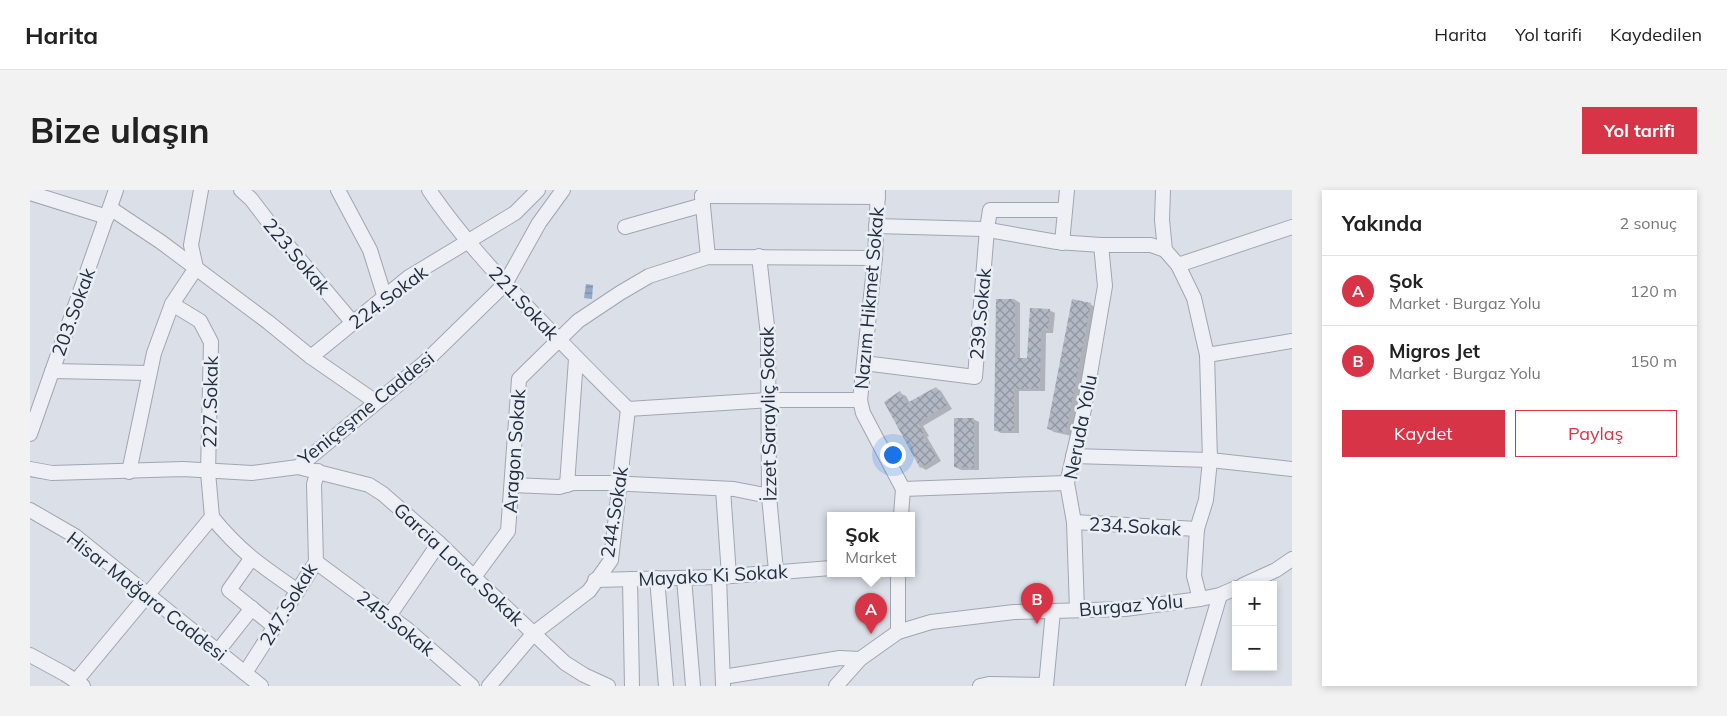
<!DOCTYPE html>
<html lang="tr">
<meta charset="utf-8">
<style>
:root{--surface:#fff;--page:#f2f2f2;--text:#222;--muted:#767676;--line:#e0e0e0;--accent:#d73547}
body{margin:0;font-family:Mulish,sans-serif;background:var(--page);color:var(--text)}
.controls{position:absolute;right:15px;bottom:15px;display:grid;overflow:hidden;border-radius:0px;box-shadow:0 2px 8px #0003}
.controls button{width:45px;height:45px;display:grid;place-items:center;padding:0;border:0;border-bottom:1px solid var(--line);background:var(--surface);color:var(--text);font:25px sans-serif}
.you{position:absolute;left:862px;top:264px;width:18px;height:18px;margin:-12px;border:4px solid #fff;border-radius:50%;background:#1a73e8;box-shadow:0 0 0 8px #1a73e833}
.badge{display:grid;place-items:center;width:32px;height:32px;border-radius:50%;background:var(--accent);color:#fff;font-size:16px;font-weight:700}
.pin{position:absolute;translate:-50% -41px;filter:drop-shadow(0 1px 2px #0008)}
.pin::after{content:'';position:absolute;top:26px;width:18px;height:15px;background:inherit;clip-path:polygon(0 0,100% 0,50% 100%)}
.popup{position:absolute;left:797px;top:322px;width:88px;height:65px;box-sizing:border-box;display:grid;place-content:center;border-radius:0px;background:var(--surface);filter:drop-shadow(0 1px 4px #0005);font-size:16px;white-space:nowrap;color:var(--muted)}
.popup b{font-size:19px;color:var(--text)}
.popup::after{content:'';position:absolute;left:50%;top:100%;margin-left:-10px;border:10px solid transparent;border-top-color:var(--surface)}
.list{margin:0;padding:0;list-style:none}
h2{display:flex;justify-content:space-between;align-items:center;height:65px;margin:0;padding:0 20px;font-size:21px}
h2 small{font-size:16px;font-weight:400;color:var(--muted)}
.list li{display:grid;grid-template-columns:32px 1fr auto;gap:15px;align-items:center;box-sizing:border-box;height:70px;padding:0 20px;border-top:1px solid var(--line)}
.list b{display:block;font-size:19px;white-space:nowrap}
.list p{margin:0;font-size:16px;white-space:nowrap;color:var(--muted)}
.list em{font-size:16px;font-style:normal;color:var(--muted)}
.actions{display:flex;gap:10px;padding:15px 20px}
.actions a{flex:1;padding:11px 0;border:1px solid var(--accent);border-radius:0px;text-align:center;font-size:18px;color:var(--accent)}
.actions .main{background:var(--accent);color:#fff}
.map{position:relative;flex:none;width:1262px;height:496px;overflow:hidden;border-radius:0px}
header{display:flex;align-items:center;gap:30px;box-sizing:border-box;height:70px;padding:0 25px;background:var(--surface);border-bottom:1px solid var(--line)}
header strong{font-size:24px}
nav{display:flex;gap:28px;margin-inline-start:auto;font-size:18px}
.intro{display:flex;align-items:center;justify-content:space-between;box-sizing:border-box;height:120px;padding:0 30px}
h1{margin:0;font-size:35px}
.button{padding:12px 22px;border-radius:0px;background:var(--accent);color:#fff;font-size:18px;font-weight:700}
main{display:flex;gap:30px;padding:0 30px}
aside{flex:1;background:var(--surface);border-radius:0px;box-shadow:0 2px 8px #0003}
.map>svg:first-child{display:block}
.water{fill:url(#water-rules)}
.shadow{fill:#0003}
.building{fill:url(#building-cross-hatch)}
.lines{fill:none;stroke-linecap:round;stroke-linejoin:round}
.minor-casing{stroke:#a0a6b1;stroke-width:16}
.minor{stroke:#eef0f5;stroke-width:14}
.labels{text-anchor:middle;stroke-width:5;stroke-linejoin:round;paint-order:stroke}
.street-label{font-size:19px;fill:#242c3e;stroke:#eaeef5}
</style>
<header>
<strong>Harita</strong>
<nav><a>Harita</a><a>Yol tarifi</a><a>Kaydedilen</a></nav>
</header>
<div class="intro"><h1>Bize ulaşın</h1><a class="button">Yol tarifi</a></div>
<main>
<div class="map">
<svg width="1262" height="496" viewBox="0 0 1262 496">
<defs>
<pattern id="water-rules" width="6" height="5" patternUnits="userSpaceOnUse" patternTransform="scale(1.25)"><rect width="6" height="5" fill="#93abca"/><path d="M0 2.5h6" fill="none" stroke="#788ba5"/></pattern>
<pattern id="building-cross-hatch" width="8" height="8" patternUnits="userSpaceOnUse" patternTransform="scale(1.25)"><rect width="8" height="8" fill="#b2b8c4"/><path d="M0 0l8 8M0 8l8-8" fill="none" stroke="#9196a1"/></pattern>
</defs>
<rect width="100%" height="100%" fill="#dbdfe7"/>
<polygon class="water" points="556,94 563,95 562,109 554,108"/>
<g class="shadow">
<polygon points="985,110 990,113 990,169 998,170 1019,120 1025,123 1023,143 1016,143 1015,201 989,201 989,243 971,243 965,240"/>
<polygon points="1060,114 1066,118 1042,246 1024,242 1019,239"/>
<polygon points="906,198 911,201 922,219 893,236 899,246 897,247 911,271 896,280 891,277 870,203 876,206 880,213"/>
<polygon points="943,229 949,232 949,280 931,280 925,277"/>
</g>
<g class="building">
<polygon points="966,109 985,109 985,168 997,168 1000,118 1020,119 1018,141 1011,140 1010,198 984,199 984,241 964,241"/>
<polygon points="1042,109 1061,113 1036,243 1017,239"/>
<polygon points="906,197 917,215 888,233 894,242 892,244 907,268 890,278 854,212 870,201 877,213"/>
<polygon points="924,228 944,228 944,278 924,277"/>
</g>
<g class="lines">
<defs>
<g id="minor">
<polyline points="211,0 221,9 244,39 323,133"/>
<polyline points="308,0 340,60 355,108"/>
<path d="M 399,0 C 429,44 465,83 502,122 C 534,155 565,187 598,219"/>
<polyline points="848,0 845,68 830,210 833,223 873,299 871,325"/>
<polyline points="1133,0 1132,30 1135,60 1148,75 1164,108 1177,165 1180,270 1176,310 1167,339 1164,386 1170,409"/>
<polyline points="0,3 77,27"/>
<polyline points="672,6 848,7"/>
<polyline points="672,6 678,67"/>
<polyline points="80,18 131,52 238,132 281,167 346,212"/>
<polyline points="846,36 953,39 1027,52 1071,55 1121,55 1135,60"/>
<polyline points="595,37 673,15"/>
<polyline points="1032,53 1037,0"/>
<polyline points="729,66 738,145 739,306 746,381"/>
<polyline points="1148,75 1262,37"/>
<polyline points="142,114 170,131 181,152 178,282 182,327"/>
<polyline points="1177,165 1262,151"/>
<polyline points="281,167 379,87 485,23 508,0"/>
<polyline points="834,173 945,187 957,39 960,20 1035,20"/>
<polyline points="22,181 119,183"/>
<polyline points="598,219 740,210 830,210"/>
<polyline points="0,244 86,0"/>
<polyline points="1043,266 1180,270 1262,279"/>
<polyline points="268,277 339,295 353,304 409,353 451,394 535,473 554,485 578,496"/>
<polyline points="0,279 22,283 153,279 222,283 268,277 393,174 475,94 509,33 533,0"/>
<polyline points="99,282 124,163 142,114 166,78 161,55 171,0"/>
<polyline points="482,295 529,297 543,293 579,293 704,299 739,306"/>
<polyline points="537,295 546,169"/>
<polyline points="693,299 699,386"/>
<polyline points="873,299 1037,293"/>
<polyline points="0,320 45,346 231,496"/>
<path d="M 182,327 C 209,361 233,377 268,401"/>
<polyline points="1044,332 1167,339"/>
<polyline points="221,369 199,400 245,437"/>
<polyline points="286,372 378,440 442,496"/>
<polyline points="868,383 868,442"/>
<polyline points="444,387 478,341 489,189 548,131 590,103 619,86 678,67 845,68"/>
<polyline points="689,387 693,495"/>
<polyline points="627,388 636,496"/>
<polyline points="654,388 663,496"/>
<polyline points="600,389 602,496"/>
<polyline points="565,390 689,387 801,378"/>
<polyline points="1213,395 1246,380 1262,369"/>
<polyline points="1047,420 1044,332 1037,293 1054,219 1075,96 1071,55"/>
<polyline points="359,426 409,353"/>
<polyline points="188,461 222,418"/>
<polyline points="0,465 35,484 53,496"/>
<polyline points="215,483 286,372 284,294 288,281"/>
<polyline points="693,487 810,468 830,469"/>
<polyline points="46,491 182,327"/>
<polyline points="459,496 504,443 559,401 581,370 598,219"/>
<polyline points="806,496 830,469 868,442 901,432 984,422 1095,419 1170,409 1190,405 1206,398"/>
<polyline points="950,496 959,494 1016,495"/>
<polyline points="1016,496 1023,421"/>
<polyline points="1163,496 1190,405"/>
</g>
</defs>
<use href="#minor" class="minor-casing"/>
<use href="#minor" class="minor"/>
</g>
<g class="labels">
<g class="street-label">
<text transform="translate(267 66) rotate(50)" y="7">223.Sokak</text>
<text transform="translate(358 107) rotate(-37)" y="7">224.Sokak</text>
<text transform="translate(839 108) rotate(-85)" y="7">Nazım Hikmet Sokak</text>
<text transform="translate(494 113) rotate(47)" y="7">221.Sokak</text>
<text transform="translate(43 122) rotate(-70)" y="7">203.Sokak</text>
<text transform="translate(950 124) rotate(-85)" y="7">239.Sokak</text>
<text transform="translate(180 212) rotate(-89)" y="7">227.Sokak</text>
<text transform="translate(336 218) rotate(-39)" y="7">Yeniçeşme Caddesi</text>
<text transform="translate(738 224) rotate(-91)" y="7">İzzet Sarayliç Sokak</text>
<text transform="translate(1050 237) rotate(-79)" y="7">Neruda Yolu</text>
<text transform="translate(484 261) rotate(-86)" y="7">Aragon Sokak</text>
<text transform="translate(584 322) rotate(-81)" y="7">244.Sokak</text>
<text transform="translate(1105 336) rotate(3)" y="7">234.Sokak</text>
<text transform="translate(429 374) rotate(43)" y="7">Garcia Lorca Sokak</text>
<text transform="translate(683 385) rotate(-3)" y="7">Mayako Ki Sokak</text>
<text transform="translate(117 406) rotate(38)" y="7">Hisar Mağara Caddesi</text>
<text transform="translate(258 414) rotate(-59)" y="7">247.Sokak</text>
<text transform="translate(1101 415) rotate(-5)" y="7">Burgaz Yolu</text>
<text transform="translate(366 433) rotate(38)" y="7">245.Sokak</text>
</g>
</g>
</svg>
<div class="controls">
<button>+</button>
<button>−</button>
</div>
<div class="you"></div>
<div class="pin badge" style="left:841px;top:444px">A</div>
<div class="popup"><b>Şok</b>Market</div>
<div class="pin badge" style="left:1007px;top:434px">B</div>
</div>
<aside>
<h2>Yakında<small>2 sonuç</small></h2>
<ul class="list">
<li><span class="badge">A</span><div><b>Şok</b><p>Market · Burgaz Yolu</p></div><em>120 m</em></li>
<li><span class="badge">B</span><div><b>Migros Jet</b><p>Market · Burgaz Yolu</p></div><em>150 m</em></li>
</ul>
<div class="actions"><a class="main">Kaydet</a><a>Paylaş</a></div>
</aside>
</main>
